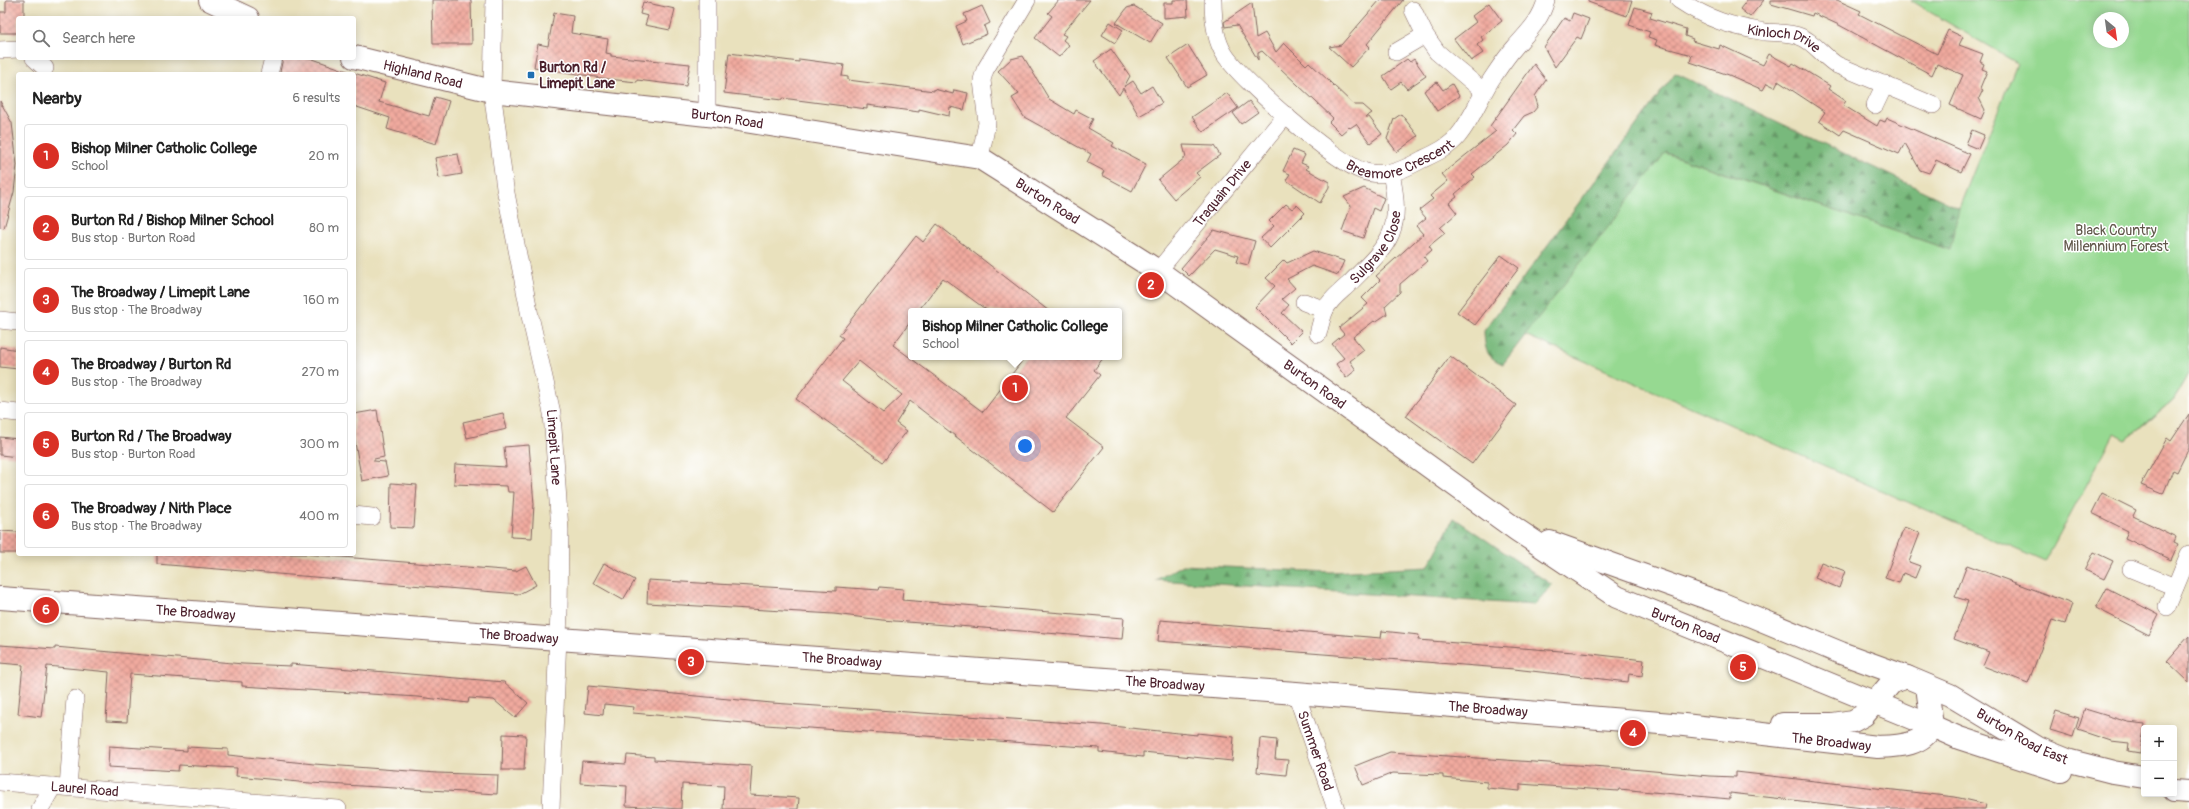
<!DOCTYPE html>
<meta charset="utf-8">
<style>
:root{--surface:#fff;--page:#f6f6f6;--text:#222;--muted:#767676;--line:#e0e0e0;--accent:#d93025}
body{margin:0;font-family:Pangolin,sans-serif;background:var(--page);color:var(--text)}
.controls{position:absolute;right:12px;bottom:12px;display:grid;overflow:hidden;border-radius:4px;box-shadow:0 2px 10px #0003}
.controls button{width:36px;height:36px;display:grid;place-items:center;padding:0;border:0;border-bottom:1px solid var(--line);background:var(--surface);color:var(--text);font:20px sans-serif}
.compass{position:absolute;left:2093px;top:12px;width:36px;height:36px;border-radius:50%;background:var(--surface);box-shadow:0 2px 10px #0003;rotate:151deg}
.you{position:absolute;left:1025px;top:446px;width:14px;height:14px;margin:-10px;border:3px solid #fff;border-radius:50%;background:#1a73e8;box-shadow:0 0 0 6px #1a73e833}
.badge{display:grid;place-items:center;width:26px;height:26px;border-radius:50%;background:var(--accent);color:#fff;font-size:13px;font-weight:700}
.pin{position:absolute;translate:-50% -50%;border:2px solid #fff;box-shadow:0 1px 4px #0006}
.popup{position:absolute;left:908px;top:308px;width:214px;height:52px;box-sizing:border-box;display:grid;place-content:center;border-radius:4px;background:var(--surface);filter:drop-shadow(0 1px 3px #0005);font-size:13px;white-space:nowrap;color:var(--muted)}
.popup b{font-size:15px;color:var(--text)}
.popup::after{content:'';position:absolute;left:50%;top:100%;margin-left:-8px;border:8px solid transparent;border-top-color:var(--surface)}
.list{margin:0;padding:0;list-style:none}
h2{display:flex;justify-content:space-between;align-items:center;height:52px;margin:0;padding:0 16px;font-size:17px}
h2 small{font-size:13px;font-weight:400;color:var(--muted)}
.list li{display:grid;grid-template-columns:26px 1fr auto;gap:12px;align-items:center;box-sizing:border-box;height:64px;margin:0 8px 8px;padding:0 8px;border:1px solid var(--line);border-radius:4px}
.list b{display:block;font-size:15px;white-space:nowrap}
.list p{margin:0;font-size:13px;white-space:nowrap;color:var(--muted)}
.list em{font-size:13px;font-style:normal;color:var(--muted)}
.icon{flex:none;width:22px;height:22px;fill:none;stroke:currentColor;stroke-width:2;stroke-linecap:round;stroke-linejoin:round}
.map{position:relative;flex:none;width:2189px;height:809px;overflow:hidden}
.search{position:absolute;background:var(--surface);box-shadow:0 2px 10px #0003;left:16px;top:16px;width:340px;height:44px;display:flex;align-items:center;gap:10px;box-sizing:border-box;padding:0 14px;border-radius:4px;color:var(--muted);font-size:15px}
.panel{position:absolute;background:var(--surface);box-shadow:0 2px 10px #0003;left:16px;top:72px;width:340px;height:484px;border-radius:4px}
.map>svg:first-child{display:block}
.forest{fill:url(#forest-firs);stroke:#616c53}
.park{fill:#96d991;stroke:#707c5e;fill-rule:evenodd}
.building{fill:url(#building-cross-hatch);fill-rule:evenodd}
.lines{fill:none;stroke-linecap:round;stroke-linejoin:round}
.street-casing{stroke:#82635e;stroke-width:18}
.secondary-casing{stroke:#82635e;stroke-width:24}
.primary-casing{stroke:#82635e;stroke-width:24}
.street{stroke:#fff;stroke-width:17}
.secondary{stroke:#fff;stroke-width:22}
.primary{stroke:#fff;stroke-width:22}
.poi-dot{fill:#1f6fb2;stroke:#fff;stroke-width:1.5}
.labels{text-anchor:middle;stroke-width:3;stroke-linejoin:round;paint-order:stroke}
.street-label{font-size:14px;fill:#4a1f2b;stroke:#fff}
.poi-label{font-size:14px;font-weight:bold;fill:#4a1f2b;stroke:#fff;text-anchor:start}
.park-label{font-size:14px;fill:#61574a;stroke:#fff}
</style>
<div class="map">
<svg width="2189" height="809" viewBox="0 0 2189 809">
<defs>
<pattern id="forest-firs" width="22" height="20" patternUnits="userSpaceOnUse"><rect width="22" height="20" fill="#78b97b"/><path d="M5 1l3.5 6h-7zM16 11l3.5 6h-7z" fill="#649665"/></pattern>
<pattern id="building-cross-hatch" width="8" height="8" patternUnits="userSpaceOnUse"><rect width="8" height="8" fill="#f1aa9f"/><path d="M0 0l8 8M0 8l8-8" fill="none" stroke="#c58a82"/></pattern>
</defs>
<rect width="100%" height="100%" fill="#fff"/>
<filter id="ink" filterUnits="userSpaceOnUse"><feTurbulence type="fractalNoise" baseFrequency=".025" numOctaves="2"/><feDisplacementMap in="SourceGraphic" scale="8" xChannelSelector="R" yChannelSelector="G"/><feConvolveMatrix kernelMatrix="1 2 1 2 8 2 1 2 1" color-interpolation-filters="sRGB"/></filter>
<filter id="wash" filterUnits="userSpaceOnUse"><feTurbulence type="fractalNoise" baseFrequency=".012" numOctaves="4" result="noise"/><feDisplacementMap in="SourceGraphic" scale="16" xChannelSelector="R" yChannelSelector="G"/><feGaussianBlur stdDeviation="0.9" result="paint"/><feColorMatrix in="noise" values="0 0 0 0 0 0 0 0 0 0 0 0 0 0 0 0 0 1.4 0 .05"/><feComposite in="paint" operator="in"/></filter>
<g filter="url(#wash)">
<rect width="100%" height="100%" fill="#e9e1bd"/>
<g class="forest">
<path d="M 1675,73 L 1959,208 L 2189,374 L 2173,400 L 2125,440 L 1950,250 L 1666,153 L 1503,364 C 1485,357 1485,348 1484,331 Z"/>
<polygon points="1454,518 1552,585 1534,605 1156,580 1183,565 1330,572 1428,567"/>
</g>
<path class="park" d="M 1912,0 L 2189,0 L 2189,374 L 2173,400 L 2125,440 L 2114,434 L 2045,562 L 1525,335 L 1665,153 L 1950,250 L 1959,208 L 2017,63 L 1911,1 ZM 2099,18 L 2123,18 L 2123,42 L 2099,42 Z"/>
<g id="blocks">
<g class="building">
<polygon points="6,0 24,0 24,18 18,18 18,33 0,33 0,12 6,12"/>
<polygon points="432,0 471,0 472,44 433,44"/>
<polygon points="1059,0 1090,0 1062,34 1066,36 1063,40 1069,45 1059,57 1035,38 1052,16 1048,13"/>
<polygon points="1173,0 1187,0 1188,16 1164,18 1164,3 1173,3"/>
<polygon points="1380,0 1403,0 1367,44 1370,47 1351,67 1329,47 1341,45"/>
<polygon points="1588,0 1632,0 1627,16 1588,2"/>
<polygon points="1747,0 1764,0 1750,17 1740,9"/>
<polygon points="1771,0 1837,0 1861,11 1859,14 1937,54 1948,30 1963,37 1959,45 1983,54 1980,62 1984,64 1982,69 1987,71 1980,88 1983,90 1979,98 1985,110 1981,119 1950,105 1963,75 1937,64 1932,75 1839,25 1813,13 1812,16 1771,4"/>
<polygon points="643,2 675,9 670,30 645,25 648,16 640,14"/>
<polygon points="1252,3 1256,38 1265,33 1276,52 1284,43 1306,65 1309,62 1354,105 1363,105 1372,113 1366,117 1369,117 1382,134 1370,143 1356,124 1350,128 1349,127 1341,134 1329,122 1333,118 1262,51 1258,53 1258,60 1237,25 1225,27 1224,22"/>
<polygon points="1489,3 1502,21 1481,37 1483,40 1477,45 1483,53 1471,61 1454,39 1476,22 1472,16"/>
<polygon points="982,6 990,23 984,26 987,34 963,44 956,26 967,21 964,14"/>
<polygon points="1134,6 1162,23 1150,43 1116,23 1127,8"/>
<polygon points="1635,7 1652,12 1650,18 1686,29 1685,36 1693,39 1692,41 1719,49 1720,45 1763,65 1769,54 1791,66 1793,63 1830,86 1828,89 1846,101 1843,105 1877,126 1880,120 1885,122 1887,118 1970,154 1961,172 1936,160 1929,173 1920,170 1905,143 1899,154 1844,130 1840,135 1819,121 1825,112 1778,81 1775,87 1767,83 1763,90 1729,75 1690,62 1692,55 1655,45 1657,40 1648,37 1650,32 1629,25"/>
<polygon points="554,13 573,16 571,33 608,39 606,53 611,54 611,56 690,64 686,86 637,80 637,82 608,79 534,67 538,44 548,46"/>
<polygon points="1573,13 1589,19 1581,39 1577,37 1555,67 1544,47 1564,18 1570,21"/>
<polygon points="1110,22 1123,30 1115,43 1102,35"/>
<polygon points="1188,45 1207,75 1187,87 1168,58"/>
<polygon points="1111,49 1130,76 1124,87 1133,81 1141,93 1152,86 1162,103 1139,116 1123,88 1119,95 1094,61"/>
<polygon points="729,53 799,62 799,59 844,65 842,76 848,77 848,80 934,91 934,89 953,94 954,90 968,93 964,110 950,107 949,116 919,109 919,112 867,105 867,109 782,98 782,100 724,93"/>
<polygon points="1023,56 1049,99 1074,114 1076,110 1093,119 1088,128 1114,143 1112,146 1146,164 1132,191 1102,175 1104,171 1087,162 1091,154 1024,117 1012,98 1019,94 998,71 1011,59"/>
<polygon points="283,58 310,58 350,72 350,74 287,74 280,72"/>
<polygon points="1407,59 1410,62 1414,59 1426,76 1407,89 1401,82 1391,89 1383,76"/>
<polygon points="1534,64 1546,80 1535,96 1538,106 1533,112 1524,116 1513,130 1517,134 1508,145 1472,174 1475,177 1455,194 1457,197 1449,203 1457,213 1440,228 1445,233 1429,246 1432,250 1424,257 1427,261 1400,284 1400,292 1385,306 1387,314 1375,322 1374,321 1353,337 1364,350 1350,361 1356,370 1346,378 1336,364 1344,358 1332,344 1344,334 1339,328 1368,304 1362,298 1380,280 1376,276 1423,234 1416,226 1426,218 1419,210 1433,199 1430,196 1448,181 1442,174 1496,131 1490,126"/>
<polygon points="354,73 385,83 379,102 429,116 435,97 449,101 436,144 387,129 390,118 354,106"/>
<polygon points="1437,82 1443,90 1452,84 1459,96 1437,111 1424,91"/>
<polygon points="1227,93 1238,108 1203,132 1192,117"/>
<polygon points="0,101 12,123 17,165 14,192 4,228 0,227"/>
<polygon points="1249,101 1258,112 1241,124 1233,113"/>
<polygon points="1401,114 1418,136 1397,152 1387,139 1394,119"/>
<polygon points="1972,130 1984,135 1978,149 1966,144"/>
<polygon points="1183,145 1214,146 1220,155 1196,173 1200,177 1174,199 1158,180 1186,157"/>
<polygon points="1293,150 1305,155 1301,163 1308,166 1306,169 1329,182 1329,187 1320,203 1286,180 1290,174 1283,171"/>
<polygon points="458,154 462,174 439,178 435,158"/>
<polygon points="1364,188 1384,198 1379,211 1373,208 1363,238 1342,231 1351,206 1344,197"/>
<polygon points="1286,204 1292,209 1297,205 1305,213 1270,248 1261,238 1274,226 1269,221"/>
<path d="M 937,224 L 1049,311 L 988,311 L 943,278 L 918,311 L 911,311 L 911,321 L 893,345 L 983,412 L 1025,357 L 1104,357 L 1094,370 L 1100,375 L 1066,418 L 1104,447 L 1053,512 L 910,401 L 896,423 L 907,431 L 883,462 L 796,399 L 843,338 L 839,335 L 916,236 L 923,242 ZM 859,361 L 902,395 L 883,413 L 842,381 Z"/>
<polygon points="1214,230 1255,241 1248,265 1236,262 1238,256 1215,249 1189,276 1181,268"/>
<polygon points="1313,251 1344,261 1338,275 1312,266 1287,279 1295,288 1282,299 1289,305 1282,313 1302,332 1291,343 1255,307 1275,286 1266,278 1284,260 1287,263"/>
<polygon points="1501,255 1519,268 1475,325 1457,312"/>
<polygon points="0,347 18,350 18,369 0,367"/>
<polygon points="1450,356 1516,405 1472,464 1406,416"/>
<polygon points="377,410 384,457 374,459 374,461 385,462 388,476 362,481 354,437 354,414"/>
<polygon points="503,413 507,429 467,438 463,422"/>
<polygon points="2189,414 2189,448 2177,472 2173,470 2163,494 2141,485 2167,438 2171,441"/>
<polygon points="0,437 18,439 18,457 0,455"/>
<polygon points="529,445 534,504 532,538 511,537 514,492 508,492 507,486 454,484 455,464 506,467 504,447"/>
<polygon points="391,483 417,485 414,528 390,527"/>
<polygon points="2102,493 2136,510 2133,516 2176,537 2174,542 2178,544 2171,560 2125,538 2128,531 2092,513"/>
<polygon points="1904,527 1920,533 1909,562 1920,566 1915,578 1903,573 1899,583 1885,578"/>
<polygon points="0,531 18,532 18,553 0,553"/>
<polygon points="2094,552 2113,561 2104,579 2085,570"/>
<polygon points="157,554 305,554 516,571 526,566 536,585 519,594 157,564"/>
<polygon points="1821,562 1845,571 1839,588 1815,578"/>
<polygon points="604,563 635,580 623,600 593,583"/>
<polygon points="1967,565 2072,604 2065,624 2052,620 2028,683 1983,666 1989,652 1954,639 1968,601 1955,597"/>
<polygon points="648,580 836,591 836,587 879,590 880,587 903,589 902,600 1124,618 1122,639 882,620 834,614 647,603"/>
<polygon points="2107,588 2159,615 2149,635 2096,608"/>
<polygon points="1160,620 1381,638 1382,631 1419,635 1418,640 1574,652 1644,660 1642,676 1629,674 1628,682 1514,669 1158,641"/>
<polygon points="2189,636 2189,682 2167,661"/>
<polygon points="0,645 55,649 55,647 243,664 291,666 291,664 504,682 528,703 515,718 494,700 469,698 468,703 418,697 242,686 242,682 130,674 127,722 106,721 109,672 47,666 41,717 18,714 23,665 0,663"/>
<polygon points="588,686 772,703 1102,725 1197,735 1197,733 1234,737 1232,761 1143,752 1143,757 1099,752 1099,748 766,725 633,713 634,707 604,704 603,715 585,713"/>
<polygon points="2085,709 2128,722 2145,724 2140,753 2128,751 2129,743 2111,741 2078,730"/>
<polygon points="2056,711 2079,718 2073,737 2050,730"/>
<polygon points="503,734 526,735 524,770 502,770"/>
<polygon points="1260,738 1277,740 1275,759 1288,760 1286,775 1257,772"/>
<polygon points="109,746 187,751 187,747 228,749 228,755 314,764 437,773 498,775 497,794 310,783 236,776 237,768 179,765 178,771 108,767"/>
<polygon points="1390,752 1620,768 1709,776 1736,777 1736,772 1955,797 1986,804 1985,809 1872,809 1730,793 1730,799 1619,789 1618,791 1520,784 1520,791 1487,788 1487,782 1443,778 1443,775 1393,773 1363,785 1355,766"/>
<polygon points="627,755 654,757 654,760 752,766 750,795 799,798 798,809 723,809 724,786 682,784 681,809 626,806 627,786 580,783 582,761 626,764"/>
</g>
</g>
</g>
<g filter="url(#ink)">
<use href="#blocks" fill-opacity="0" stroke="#82635e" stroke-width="1"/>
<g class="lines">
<defs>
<g id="street">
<path id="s1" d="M 494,0 L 492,91 L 505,188 L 530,316 L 552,413 L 560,530 L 559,612 L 551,809"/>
<path id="s2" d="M 1213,0 C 1213,18 1215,40 1225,55 C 1241,80 1336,163 1363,171 C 1371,174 1381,174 1390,173 C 1401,171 1414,164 1423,159 C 1436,153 1449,147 1458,136 C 1474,117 1481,93 1495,74 C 1501,65 1508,55 1515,47 C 1528,32 1541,20 1546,0"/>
<path id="s3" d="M 1679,0 C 1709,20 1730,26 1765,32 C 1777,33 1790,32 1801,37 C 1813,41 1825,58 1837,65 L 1933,105"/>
<polyline points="1413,10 1425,35 1437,52 1483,91"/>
<polyline points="0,50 18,49"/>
<polyline points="1396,52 1425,35"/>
<polyline points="34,58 45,68"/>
<polyline points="269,74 273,58"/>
<polyline points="1875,105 1885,84"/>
<polyline points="707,115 707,0"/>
<polyline points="980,158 987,123 982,80 985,70 1027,0"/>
<path id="s4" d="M 1158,271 L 1286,115"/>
<polyline points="1304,302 1325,310"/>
<polyline points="0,320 18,322"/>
<path id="s5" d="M 1318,334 C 1320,326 1322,317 1325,310 C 1330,299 1342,291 1350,283 C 1391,242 1403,232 1391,173"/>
<polyline points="0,411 18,413"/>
<polyline points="354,515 372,517"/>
<polyline points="2131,569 2175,587"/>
<polyline points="2167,607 2189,554"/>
<path id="s6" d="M 1296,693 L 1336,809"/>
<path id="s7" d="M 0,782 L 338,809"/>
<polyline points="68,787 75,699"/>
<polyline points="40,809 53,786"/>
</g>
<g id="secondary">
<polyline points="210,0 248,18"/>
<path id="s8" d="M 354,57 L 492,91 L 707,115 L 980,158 L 1158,271 L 1517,530 L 1617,597 L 1932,726"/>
<polyline points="1550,542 1718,602 1841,653 1907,677"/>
</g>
<g id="primary">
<path id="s9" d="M 0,598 L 1296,693 L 1684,725 L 1878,747 C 1898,746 1922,746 1932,726 L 1927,686"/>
<path id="s10" d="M 1783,724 L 1833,724 L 1853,721 L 1864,715 L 1892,682 L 1907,677 L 1950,695 L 2038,748 L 2070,761 L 2113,772 L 2144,777"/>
<polyline points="1932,726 1959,738 2061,771"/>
<polyline points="2174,791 2189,792"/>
</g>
</defs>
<use href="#street" class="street-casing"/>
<use href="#secondary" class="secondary-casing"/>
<use href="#primary" class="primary-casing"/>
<use href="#street" class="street"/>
<use href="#secondary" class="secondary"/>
<use href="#primary" class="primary"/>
</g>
</g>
<rect class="poi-dot" x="527" y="71" width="8" height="8" rx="2"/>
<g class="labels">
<g class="street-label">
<text dy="5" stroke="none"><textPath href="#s3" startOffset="113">Kinloch Drive</textPath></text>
<text dy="5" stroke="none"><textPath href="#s8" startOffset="71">Highland Road</textPath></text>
<text dy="5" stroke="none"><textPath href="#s8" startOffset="379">Burton Road</textPath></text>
<text dy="5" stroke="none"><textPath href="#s2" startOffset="278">Breamore Crescent</textPath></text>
<text dy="5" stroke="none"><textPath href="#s4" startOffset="101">Traquain Drive</textPath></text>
<text dy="5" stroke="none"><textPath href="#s8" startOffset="715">Burton Road</textPath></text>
<text dy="5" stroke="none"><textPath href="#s5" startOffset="107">Sulgrave Close</textPath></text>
<text dy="5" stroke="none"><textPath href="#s8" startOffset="1039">Burton Road</textPath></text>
<text dy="5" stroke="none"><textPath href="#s1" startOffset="453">Limepit Lane</textPath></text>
<text dy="5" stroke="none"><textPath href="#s9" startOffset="196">The Broadway</textPath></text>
<text dy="5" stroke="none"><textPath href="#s8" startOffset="1483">Burton Road</textPath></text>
<text dy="5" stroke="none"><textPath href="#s9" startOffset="520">The Broadway</textPath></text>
<text dy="5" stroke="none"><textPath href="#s9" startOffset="844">The Broadway</textPath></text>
<text dy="5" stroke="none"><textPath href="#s9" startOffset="1168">The Broadway</textPath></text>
<text dy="5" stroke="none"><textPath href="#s9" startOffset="1492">The Broadway</textPath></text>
<text dy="5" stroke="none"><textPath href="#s10" startOffset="272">Burton Road East</textPath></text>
<text dy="5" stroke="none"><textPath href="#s9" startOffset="1837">The Broadway</textPath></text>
<text dy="5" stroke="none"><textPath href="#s6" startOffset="61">Summer Road</textPath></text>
<text dy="5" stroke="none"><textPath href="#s7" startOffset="85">Laurel Road</textPath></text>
</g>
<g class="poi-label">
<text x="539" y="72">Burton Rd /<tspan x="539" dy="16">Limepit Lane</tspan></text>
</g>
<g class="park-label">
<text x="2116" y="235">Black Country<tspan x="2116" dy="16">Millennium Forest</tspan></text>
</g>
</g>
</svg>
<div class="controls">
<button>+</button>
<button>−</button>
</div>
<svg class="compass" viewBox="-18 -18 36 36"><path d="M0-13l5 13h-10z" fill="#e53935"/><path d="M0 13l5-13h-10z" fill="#767676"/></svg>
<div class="you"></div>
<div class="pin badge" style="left:1015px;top:388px">1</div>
<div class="popup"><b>Bishop Milner Catholic College</b>School</div>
<div class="pin badge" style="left:1151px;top:285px">2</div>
<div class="pin badge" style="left:691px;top:662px">3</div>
<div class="pin badge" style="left:1633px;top:733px">4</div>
<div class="pin badge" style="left:1743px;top:667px">5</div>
<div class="pin badge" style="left:46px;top:610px">6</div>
<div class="search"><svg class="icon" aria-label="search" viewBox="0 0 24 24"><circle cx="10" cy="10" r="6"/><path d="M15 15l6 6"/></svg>Search here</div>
<section class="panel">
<h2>Nearby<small>6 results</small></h2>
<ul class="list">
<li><span class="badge">1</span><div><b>Bishop Milner Catholic College</b><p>School</p></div><em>20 m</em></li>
<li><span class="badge">2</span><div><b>Burton Rd / Bishop Milner School</b><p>Bus stop · Burton Road</p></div><em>80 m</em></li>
<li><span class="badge">3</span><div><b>The Broadway / Limepit Lane</b><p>Bus stop · The Broadway</p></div><em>160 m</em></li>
<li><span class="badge">4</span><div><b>The Broadway / Burton Rd</b><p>Bus stop · The Broadway</p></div><em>270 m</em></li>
<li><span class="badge">5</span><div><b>Burton Rd / The Broadway</b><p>Bus stop · Burton Road</p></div><em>300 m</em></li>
<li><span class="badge">6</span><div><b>The Broadway / Nith Place</b><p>Bus stop · The Broadway</p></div><em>400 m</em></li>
</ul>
</section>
</div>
